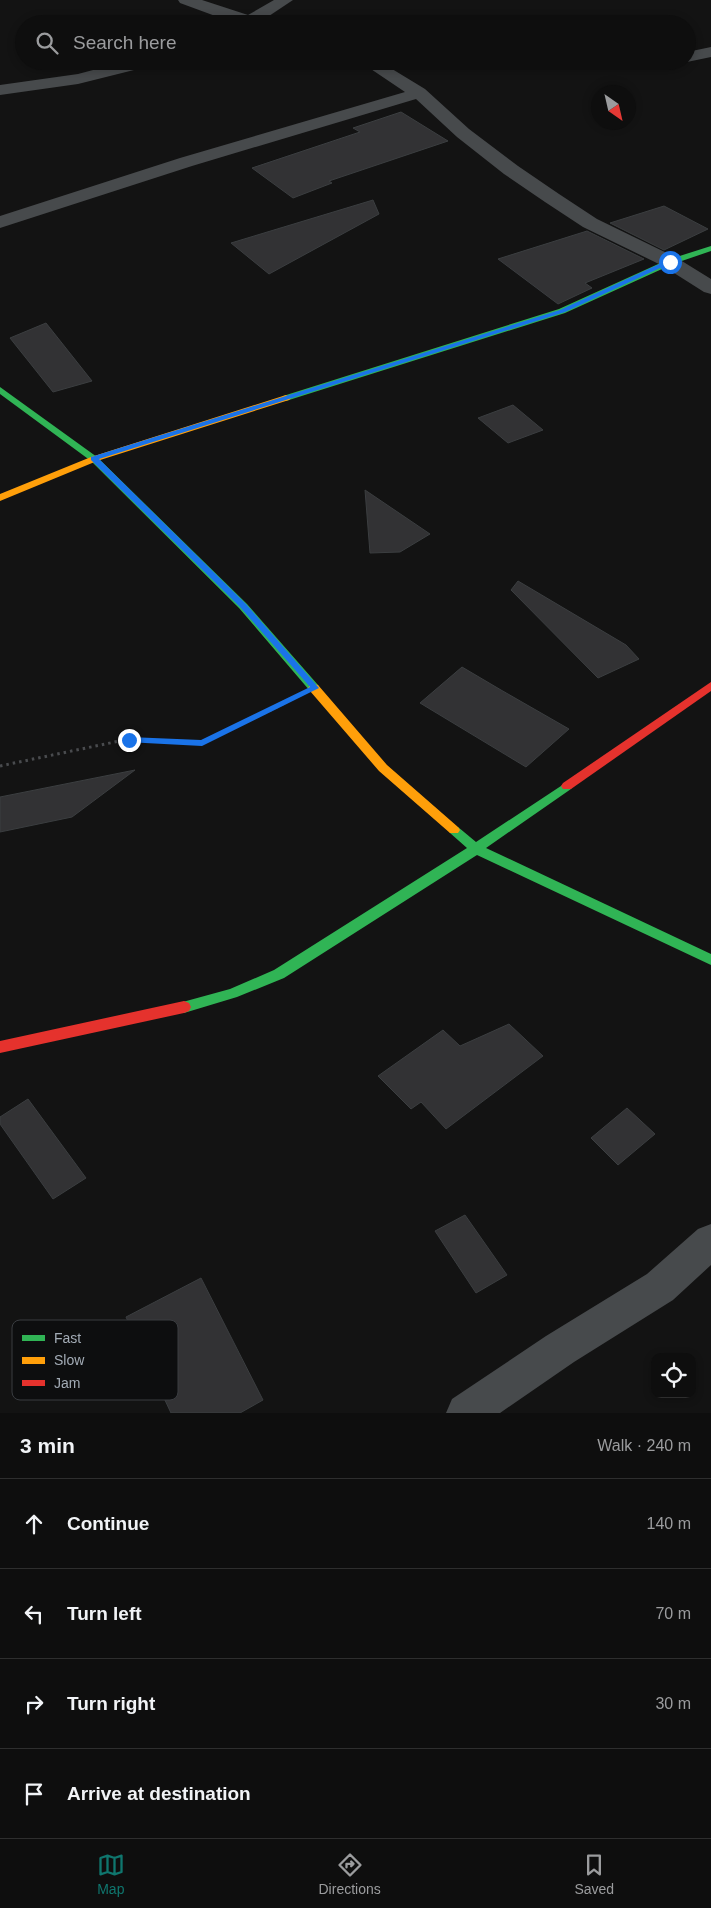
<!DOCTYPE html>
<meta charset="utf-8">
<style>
:root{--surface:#0e0e0e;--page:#1c1c1c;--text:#f1f3f6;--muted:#9b9c9e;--line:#2e2e2e;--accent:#0f766e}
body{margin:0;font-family:Helvetica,sans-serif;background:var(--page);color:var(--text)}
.controls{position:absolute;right:15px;bottom:15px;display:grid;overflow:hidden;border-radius:10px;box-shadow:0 2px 8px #0003}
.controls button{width:45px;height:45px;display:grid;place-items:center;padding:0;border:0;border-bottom:1px solid var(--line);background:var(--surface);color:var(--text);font:25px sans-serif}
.compass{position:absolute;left:591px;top:85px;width:45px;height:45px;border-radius:50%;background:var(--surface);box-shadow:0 2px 8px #0003;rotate:146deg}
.stop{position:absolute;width:15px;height:15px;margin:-11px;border:4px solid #1a73e8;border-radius:50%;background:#fff}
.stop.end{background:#1a73e8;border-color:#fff;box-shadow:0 1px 5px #0008}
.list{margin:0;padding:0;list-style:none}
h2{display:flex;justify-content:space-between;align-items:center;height:65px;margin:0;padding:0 20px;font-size:21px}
h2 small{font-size:16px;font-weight:400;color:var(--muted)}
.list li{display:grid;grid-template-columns:32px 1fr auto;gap:15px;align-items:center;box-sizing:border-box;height:90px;padding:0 20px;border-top:1px solid var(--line)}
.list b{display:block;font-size:19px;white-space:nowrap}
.list em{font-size:16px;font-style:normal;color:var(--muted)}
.icon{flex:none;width:28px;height:28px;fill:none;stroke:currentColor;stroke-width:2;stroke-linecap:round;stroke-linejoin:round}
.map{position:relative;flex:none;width:711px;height:1413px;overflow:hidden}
.search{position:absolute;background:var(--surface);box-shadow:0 2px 8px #0003;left:15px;right:15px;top:15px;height:55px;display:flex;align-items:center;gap:12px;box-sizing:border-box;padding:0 18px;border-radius:28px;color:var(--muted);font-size:19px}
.sheet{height:425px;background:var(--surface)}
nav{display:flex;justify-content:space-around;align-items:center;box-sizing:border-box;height:70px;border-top:1px solid var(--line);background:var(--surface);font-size:14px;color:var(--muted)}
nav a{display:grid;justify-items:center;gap:2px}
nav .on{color:var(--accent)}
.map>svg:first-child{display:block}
.building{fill:#323234;stroke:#3b3e40}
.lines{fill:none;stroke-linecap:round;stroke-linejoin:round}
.path{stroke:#494b4e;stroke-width:3;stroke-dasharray:2.5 4;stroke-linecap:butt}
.street{fill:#474a4c;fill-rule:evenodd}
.fast{fill:#30b455;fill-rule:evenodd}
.slow{fill:#ff9f0a;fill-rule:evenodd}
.jam{fill:#e5322d;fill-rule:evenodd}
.route{fill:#1a73e8}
.key{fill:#0d0e0f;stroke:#3a3d41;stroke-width:1}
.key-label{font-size:14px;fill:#a3acb6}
</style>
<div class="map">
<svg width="711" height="1413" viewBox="0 0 711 1413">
<rect width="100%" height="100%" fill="#131313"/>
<g class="building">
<polygon points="401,112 448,141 329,181 332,183 293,198 252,168 360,132 353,128"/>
<polygon points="373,200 379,214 269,274 231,243"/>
<polygon points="664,206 708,229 664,250 610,223"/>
<polygon points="587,231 644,259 585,283 592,288 558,304 498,259"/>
<polygon points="46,323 92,381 53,392 10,338"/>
<polygon points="513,405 543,430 508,443 478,418"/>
<polygon points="365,490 430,534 400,552 370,553"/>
<polygon points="518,581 626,645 639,659 598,678 511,590"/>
<polygon points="462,667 501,690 569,729 526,767 420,703"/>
<polygon points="135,770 72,817 0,832 0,797"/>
<polygon points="509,1024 543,1056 446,1129 421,1102 411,1109 378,1076 443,1030 460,1046"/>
<polygon points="28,1099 86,1178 53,1199 0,1124 0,1117"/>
<polygon points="627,1108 655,1134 618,1165 591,1138"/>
<polygon points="465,1215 507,1275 476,1293 435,1231"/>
<polygon points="201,1278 263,1400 240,1413 171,1413 126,1317"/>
</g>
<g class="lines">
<polyline class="path" points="0,766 129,739 202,743 283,704"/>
<g class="street">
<polygon points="178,0 202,0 248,15 274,0 293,0 263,20 266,24 237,24 180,3"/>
<polygon points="711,47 711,57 687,62 684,61 687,61 687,52"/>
<polygon points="127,61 156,61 154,65 78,84 0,95 0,85 78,74"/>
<polygon points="359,61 379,61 425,89 469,129 518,166 559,194 597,219 677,258 711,279 711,294 704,292 663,266 583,227 545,202 504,174 457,137 416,99 192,166 0,228 0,216 180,158 405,92"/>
<polygon points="711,1224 711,1265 673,1300 574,1362 500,1413 446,1413 452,1399 546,1336 647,1274 698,1229"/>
</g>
<g class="fast">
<polygon points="711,246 711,251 673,264 565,313 289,400 286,401 281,398 283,396 559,309 667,260"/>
<polygon points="0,387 97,457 247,604 318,685 320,688 318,691 310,691 239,608 91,461 0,394"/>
<polygon points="567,782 571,783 573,786 571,789 486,848 711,954 711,965 477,855 284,978 237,997 184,1013 179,1011 177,1007 179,1003 230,989 274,970 467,848 450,833 448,830 450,827 458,827 476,842"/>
</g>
<g class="slow">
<polygon points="286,395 291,398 289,400 97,461 0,501 0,494 91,457"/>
<polygon points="314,684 318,685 387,765 458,827 460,830 458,833 450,833 379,771 310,691 308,688 310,685"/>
</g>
<g class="jam">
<polygon points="711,682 711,691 571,789 563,789 561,786 563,783"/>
<polygon points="184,1001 189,1003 191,1007 189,1011 184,1013 0,1053 0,1041"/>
</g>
</g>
<polygon class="route" points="668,260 673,262 565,312 99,459 246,604 319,688 202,746 126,742 126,737 129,737 201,740 310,687 240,607 91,460 91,457 560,310"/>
<rect x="12" y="1320" width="166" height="80" rx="8" class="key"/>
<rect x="22" y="1335" width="23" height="6" fill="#30b455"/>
<rect x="22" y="1357" width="23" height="7" fill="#ff9f0a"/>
<rect x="22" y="1380" width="23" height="6" fill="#e5322d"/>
<g class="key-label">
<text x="54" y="1343">Fast</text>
<text x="54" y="1365">Slow</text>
<text x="54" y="1388">Jam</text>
</g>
</svg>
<div class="controls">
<button><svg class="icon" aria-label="locate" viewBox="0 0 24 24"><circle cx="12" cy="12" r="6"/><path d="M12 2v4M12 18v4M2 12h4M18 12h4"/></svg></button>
</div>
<svg class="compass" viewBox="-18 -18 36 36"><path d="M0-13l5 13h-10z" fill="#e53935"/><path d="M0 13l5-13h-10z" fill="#9b9c9e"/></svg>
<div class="stop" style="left:670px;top:262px"></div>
<div class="stop end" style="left:129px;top:740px"></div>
<div class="search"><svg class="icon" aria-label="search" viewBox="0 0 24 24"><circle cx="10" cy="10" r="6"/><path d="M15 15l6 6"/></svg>Search here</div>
</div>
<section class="sheet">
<h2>3 min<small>Walk · 240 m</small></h2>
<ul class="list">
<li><svg class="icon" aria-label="ahead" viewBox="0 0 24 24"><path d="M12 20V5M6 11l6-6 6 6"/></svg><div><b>Continue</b></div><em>140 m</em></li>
<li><svg class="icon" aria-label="left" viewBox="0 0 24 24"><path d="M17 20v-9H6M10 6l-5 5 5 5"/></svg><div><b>Turn left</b></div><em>70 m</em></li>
<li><svg class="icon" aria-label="right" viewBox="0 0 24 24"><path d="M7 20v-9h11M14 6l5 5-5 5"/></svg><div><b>Turn right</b></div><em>30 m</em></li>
<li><svg class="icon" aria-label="arrive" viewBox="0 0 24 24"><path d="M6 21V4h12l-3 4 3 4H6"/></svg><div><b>Arrive at destination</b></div></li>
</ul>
</section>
<nav>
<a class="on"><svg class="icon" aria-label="map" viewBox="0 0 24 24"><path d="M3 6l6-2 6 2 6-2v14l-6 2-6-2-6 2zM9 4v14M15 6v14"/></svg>Map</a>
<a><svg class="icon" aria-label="directions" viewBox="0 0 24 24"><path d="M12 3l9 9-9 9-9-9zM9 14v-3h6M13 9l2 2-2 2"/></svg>Directions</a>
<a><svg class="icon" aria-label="saved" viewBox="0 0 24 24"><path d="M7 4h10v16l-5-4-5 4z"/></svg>Saved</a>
</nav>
